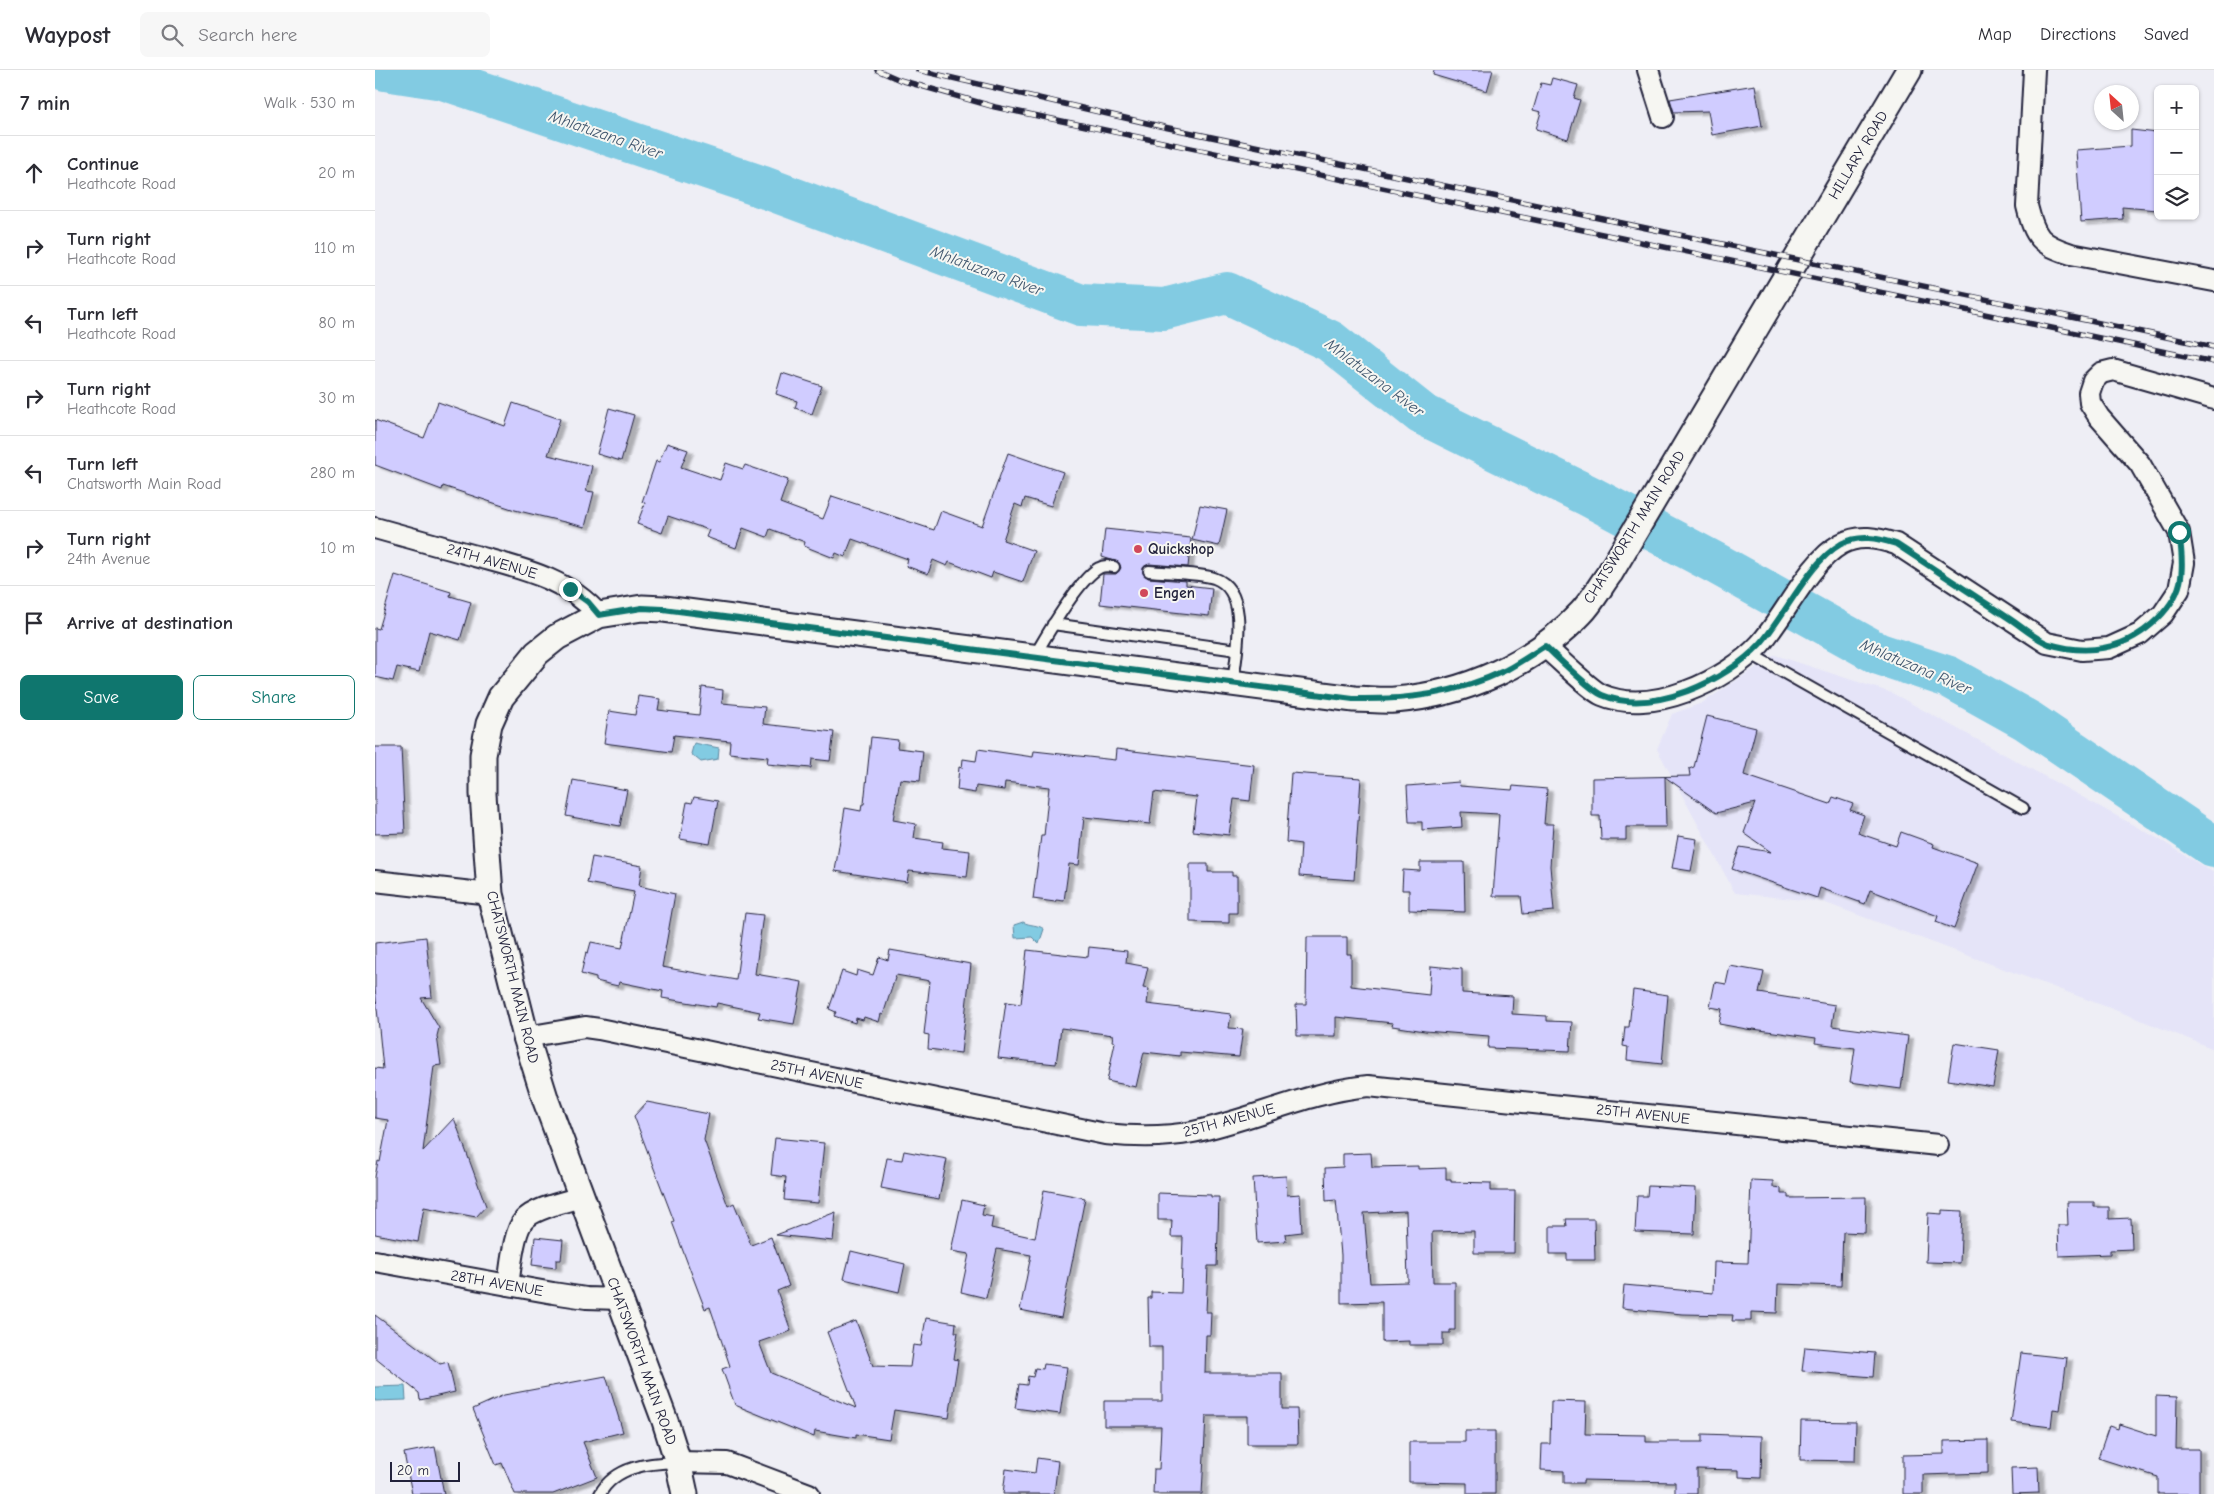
<!DOCTYPE html>
<meta charset="utf-8">
<style>
:root{--surface:#fff;--page:#f7f7f7;--text:#2b2b33;--muted:#7c7c81;--line:#e1e1e2;--accent:#0f766e}
body{margin:0;font-family:"Comic Neue",sans-serif;background:var(--page);color:var(--text)}
.controls{position:absolute;right:15px;top:15px;display:grid;overflow:hidden;border-radius:8px;box-shadow:0 1px 4px #0004}
.controls button{width:45px;height:45px;display:grid;place-items:center;padding:0;border:0;border-bottom:1px solid var(--line);background:var(--surface);color:var(--text);font:25px sans-serif}
.compass{position:absolute;left:1719px;top:15px;width:45px;height:45px;border-radius:50%;background:var(--surface);box-shadow:0 1px 4px #0004;rotate:333deg}
.scale{position:absolute;left:15px;bottom:12px;width:70px;box-sizing:border-box;padding-left:5px;border:2px solid #22223b;border-top:0;font-size:14px;line-height:18px;white-space:nowrap;color:#22223b;-webkit-text-stroke:4px #f6f6f2;paint-order:stroke}
.stop{position:absolute;width:15px;height:15px;margin:-11px;border:4px solid #0f766e;border-radius:50%;background:#fff}
.stop.end{background:#0f766e;border-color:#fff;box-shadow:0 1px 5px #0008}
.list{margin:0;padding:0;list-style:none}
h2{display:flex;justify-content:space-between;align-items:center;height:65px;margin:0;padding:0 20px;font-size:21px}
h2 small{font-size:16px;font-weight:400;color:var(--muted)}
.list li{display:grid;grid-template-columns:32px 1fr auto;gap:15px;align-items:center;box-sizing:border-box;height:75px;padding:0 20px;border-top:1px solid var(--line)}
.list b{display:block;font-size:19px;white-space:nowrap}
.list p{margin:0;font-size:16px;white-space:nowrap;color:var(--muted)}
.list em{font-size:16px;font-style:normal;color:var(--muted)}
.actions{display:flex;gap:10px;padding:15px 20px}
.actions a{flex:1;padding:11px 0;border:1px solid var(--accent);border-radius:8px;text-align:center;font-size:18px;color:var(--accent)}
.actions .main{background:var(--accent);color:#fff}
.icon{flex:none;width:28px;height:28px;fill:none;stroke:currentColor;stroke-width:2;stroke-linecap:round;stroke-linejoin:round}
.map{position:relative;flex:none;width:1839px;height:1424px;overflow:hidden}
header{display:flex;align-items:center;gap:30px;box-sizing:border-box;height:70px;padding:0 25px;background:var(--surface);border-bottom:1px solid var(--line)}
header strong{font-size:24px}
nav{display:flex;gap:28px;margin-inline-start:auto;font-size:18px}
.search{width:350px;height:45px;background:var(--page);display:flex;align-items:center;gap:12px;box-sizing:border-box;padding:0 18px;border-radius:8px;color:var(--muted);font-size:19px}
main{display:flex}
aside{flex:1;background:var(--surface)}
.map>svg:first-child{display:block}
.built{fill:#e5e4f8}
.water{fill:#82cbe2;stroke:#5c879f}
.lines{fill:none;stroke-linecap:round;stroke-linejoin:round}
.river{stroke:#82cbe2;stroke-width:42}
.building{fill:#d0ccff;stroke:#22223b;fill-rule:evenodd;filter:url(#shadow)}
.service-casing{stroke:#22223b;stroke-width:14}
.minor-casing{stroke:#22223b;stroke-width:24}
.tertiary-casing{stroke:#22223b;stroke-width:29}
.service{stroke:#f6f6f2;stroke-width:10}
.minor{stroke:#f6f6f2;stroke-width:20}
.tertiary{stroke:#f6f6f2;stroke-width:25}
.rail-casing{stroke:#22223b;stroke-width:5.5}
.rail{stroke:#f6f6f2;stroke-width:4;stroke-dasharray:11;stroke-linecap:butt}
.route{stroke:#0f766e;stroke-width:6}
.poi-dot{fill:#d1495b;stroke:#f6f6f2;stroke-width:2}
.labels{text-anchor:middle;stroke-width:4;stroke-linejoin:round;paint-order:stroke}
.street-label{font-size:15px;fill:#22223b;stroke:#f6f6f2}
.poi-label{font-size:15px;font-weight:bold;fill:#22223b;stroke:#f6f6f2;text-anchor:start}
.water-label{font-size:16px;font-style:italic;fill:#3f556d;stroke:#f6f6f2}
</style>
<header>
<strong>Waypost</strong>
<div class="search"><svg class="icon" aria-label="search" viewBox="0 0 24 24"><circle cx="10" cy="10" r="6"/><path d="M15 15l6 6"/></svg>Search here</div>
<nav><a>Map</a><a>Directions</a><a>Saved</a></nav>
</header>
<main>
<aside>
<h2>7 min<small>Walk · 530 m</small></h2>
<ul class="list">
<li><svg class="icon" aria-label="ahead" viewBox="0 0 24 24"><path d="M12 20V5M6 11l6-6 6 6"/></svg><div><b>Continue</b><p>Heathcote Road</p></div><em>20 m</em></li>
<li><svg class="icon" aria-label="right" viewBox="0 0 24 24"><path d="M7 20v-9h11M14 6l5 5-5 5"/></svg><div><b>Turn right</b><p>Heathcote Road</p></div><em>110 m</em></li>
<li><svg class="icon" aria-label="left" viewBox="0 0 24 24"><path d="M17 20v-9H6M10 6l-5 5 5 5"/></svg><div><b>Turn left</b><p>Heathcote Road</p></div><em>80 m</em></li>
<li><svg class="icon" aria-label="right" viewBox="0 0 24 24"><path d="M7 20v-9h11M14 6l5 5-5 5"/></svg><div><b>Turn right</b><p>Heathcote Road</p></div><em>30 m</em></li>
<li><svg class="icon" aria-label="left" viewBox="0 0 24 24"><path d="M17 20v-9H6M10 6l-5 5 5 5"/></svg><div><b>Turn left</b><p>Chatsworth Main Road</p></div><em>280 m</em></li>
<li><svg class="icon" aria-label="right" viewBox="0 0 24 24"><path d="M7 20v-9h11M14 6l5 5-5 5"/></svg><div><b>Turn right</b><p>24th Avenue</p></div><em>10 m</em></li>
<li><svg class="icon" aria-label="arrive" viewBox="0 0 24 24"><path d="M6 21V4h12l-3 4 3 4H6"/></svg><div><b>Arrive at destination</b></div></li>
</ul>
<div class="actions"><a class="main">Save</a><a>Share</a></div>
</aside>
<div class="map">
<svg width="1839" height="1424" viewBox="0 0 1839 1424">
<defs>
<filter id="shadow"><feDropShadow dx="5.5" dy="3" stdDeviation="1" flood-color="#0004"/></filter>
</defs>
<rect width="100%" height="100%" fill="#eeeef5"/>
<filter id="ink" filterUnits="userSpaceOnUse"><feTurbulence type="fractalNoise" baseFrequency=".02" numOctaves="2"/><feDisplacementMap in="SourceGraphic" scale="10" xChannelSelector="R" yChannelSelector="G"/><feConvolveMatrix kernelMatrix="1 2 1 2 8 2 1 2 1" color-interpolation-filters="sRGB"/></filter>
<g filter="url(#ink)">
<polygon class="built" points="1400,585 1517,623 1782,768 1839,803 1839,979 1735,938 1448,832 1360,823 1282,679 1297,644 1327,633"/>
<g class="water">
<polygon points="319,673 344,678 343,689 326,692 316,684"/>
<path d="M 648,852 C 655,856 662,854 669,859 L 664,874 L 657,867 L 640,868 L 639,855 Z"/>
<polygon points="30,1316 31,1330 0,1331 0,1317"/>
</g>
<g class="lines">
<polyline class="river" points="10,0 68,9 388,117 706,235 789,239 852,223 955,271 1047,344 1214,426 1342,494 1504,584 1574,607 1653,651 1839,777"/>
</g>
<g class="building">
<polygon points="1059,0 1118,0 1112,21 1058,5"/>
<polygon points="1177,8 1203,15 1199,28 1205,30 1193,69 1161,59 1166,42 1158,40 1166,13 1175,15"/>
<polygon points="1380,15 1387,56 1337,65 1333,41 1299,42 1295,29"/>
<polygon points="1756,60 1783,63 1783,140 1747,137 1748,149 1706,152 1701,80 1756,76"/>
<polygon points="407,303 447,316 437,344 420,338 422,331 401,324"/>
<polygon points="63,332 130,356 138,333 185,349 173,385 217,396 211,421 219,422 210,457 140,440 68,416 67,420 0,395 0,350 49,368"/>
<polygon points="234,338 259,345 246,391 222,384"/>
<polygon points="292,373 313,380 306,397 345,410 351,393 368,399 370,395 413,410 405,433 448,449 457,426 559,460 566,441 607,456 633,383 688,402 676,436 650,428 647,437 640,434 628,470 659,481 648,512 618,502 616,508 574,492 572,496 558,490 553,504 531,496 533,489 477,469 470,487 461,483 459,488 429,476 430,472 395,459 392,467 368,458 361,478 331,467 334,460 293,446 287,463 262,454 270,433 267,432 281,391 284,392"/>
<polygon points="825,435 852,440 844,476 817,470"/>
<polygon points="730,459 816,468 813,497 774,494 769,497 768,503 773,508 811,511 811,515 837,518 834,546 725,534 728,504 741,504 746,498 743,492 727,487"/>
<polygon points="20,505 76,522 75,526 96,532 85,570 54,561 44,602 22,597 18,611 0,607 0,558 4,559"/>
<polygon points="327,617 348,620 347,633 390,637 388,654 459,662 455,691 437,689 436,698 392,694 393,687 354,683 355,671 299,665 296,682 229,673 234,641 260,645 263,626 285,629 283,640 324,645"/>
<polygon points="1332,646 1381,658 1369,705 1455,734 1458,727 1478,734 1475,740 1489,745 1483,763 1521,776 1526,762 1559,774 1558,777 1603,793 1579,859 1561,852 1563,846 1495,820 1490,834 1445,818 1442,828 1357,799 1365,777 1396,782 1369,763 1380,733 1341,743 1290,707 1291,757 1251,757 1251,770 1226,770 1225,746 1217,746 1217,708 1315,706 1314,699 1319,697"/>
<polygon points="496,667 523,670 522,678 548,681 545,711 525,709 518,750 541,754 539,768 568,772 567,778 595,781 592,807 534,801 532,812 460,801 470,738 486,741 487,734 489,734"/>
<polygon points="0,677 26,677 30,763 0,764"/>
<polygon points="603,679 658,687 659,681 740,690 741,679 879,695 875,731 859,729 854,765 818,761 822,727 779,722 775,754 709,747 704,795 694,794 689,831 681,830 680,832 658,829 666,766 669,766 674,717 630,712 629,720 601,716 600,723 582,720 584,697 587,698 588,689 601,691"/>
<polygon points="916,703 986,708 979,810 924,806 926,774 911,772"/>
<polygon points="198,710 252,720 245,756 191,746"/>
<polygon points="1084,712 1085,716 1137,720 1138,716 1172,719 1169,754 1178,754 1175,796 1179,841 1148,844 1146,826 1118,826 1124,744 1086,742 1087,757 1047,760 1047,752 1034,752 1032,716"/>
<polygon points="319,727 343,731 335,774 305,769 312,732 317,733"/>
<polygon points="1303,766 1322,769 1316,801 1297,798"/>
<polygon points="217,787 267,796 264,816 300,824 287,897 361,910 370,843 388,845 380,904 427,912 419,954 383,948 385,942 342,933 341,937 287,928 288,921 244,912 243,916 221,911 221,908 206,904 211,882 213,883 216,872 247,878 259,822 212,813"/>
<polygon points="1045,792 1089,792 1090,842 1034,840 1034,820 1027,820 1028,800 1045,801"/>
<polygon points="815,794 833,794 833,802 857,802 857,806 862,806 862,843 854,843 854,853 815,852"/>
<polygon points="51,867 57,927 46,928 64,958 62,966 66,995 59,996 48,1081 79,1048 111,1136 101,1147 49,1137 43,1172 0,1164 0,1107 3,1091 5,1092 13,1050 0,1048 0,998 8,999 0,918 0,873"/>
<polygon points="932,867 972,867 972,884 976,884 976,916 1054,925 1056,896 1087,899 1087,923 1138,926 1137,944 1172,946 1172,951 1197,952 1195,981 1113,978 1114,966 1050,961 1017,956 1018,953 961,947 961,966 922,966 921,934 931,934"/>
<polygon points="714,877 752,881 751,893 773,897 768,918 774,919 772,934 856,944 854,958 868,959 864,987 805,982 805,986 769,982 761,1017 732,1011 740,972 737,971 738,965 686,958 681,994 623,988 631,932 646,934 652,880 713,887"/>
<polygon points="515,880 596,894 586,983 553,979 554,965 549,964 555,911 521,905 508,945 506,944 504,952 489,947 488,950 481,948 480,953 459,946 461,942 454,939 467,901 481,906 482,900 498,905 504,887 513,890"/>
<polygon points="1355,896 1389,902 1384,923 1460,935 1457,956 1533,966 1526,1019 1475,1012 1480,978 1440,973 1441,968 1378,959 1377,960 1344,954 1347,939 1335,937 1340,912 1351,914"/>
<polygon points="1258,920 1293,925 1287,994 1252,990 1253,977 1248,976 1250,957 1254,957"/>
<polygon points="1579,973 1624,980 1618,1017 1573,1010"/>
<polygon points="272,1032 334,1044 329,1070 353,1136 359,1133 376,1175 396,1167 414,1216 402,1221 416,1261 384,1272 396,1303 481,1338 452,1262 481,1251 498,1296 535,1297 538,1275 546,1276 551,1248 581,1253 580,1262 583,1262 579,1289 583,1290 574,1348 519,1340 514,1369 481,1364 481,1368 440,1361 439,1367 360,1335 347,1299 355,1296 335,1237 330,1239 297,1152 299,1151 259,1046"/>
<polygon points="400,1068 449,1073 443,1133 409,1130 411,1107 396,1105"/>
<polygon points="529,1081 572,1089 564,1129 506,1118 512,1088 527,1090"/>
<path d="M 996,1083 L 997,1097 L 1043,1096 L 1043,1099 L 1071,1098 L 1071,1109 L 1076,1109 L 1076,1112 L 1116,1113 L 1116,1121 L 1140,1121 L 1139,1183 L 1099,1183 L 1099,1161 L 1057,1162 L 1058,1212 L 1080,1212 L 1080,1260 L 1075,1260 L 1075,1263 L 1068,1263 L 1068,1275 L 1034,1275 L 1034,1271 L 1007,1272 L 1007,1232 L 966,1233 L 966,1185 L 961,1130 L 951,1131 L 950,1098 L 968,1097 L 968,1084 ZM 1031,1141 L 1033,1212 L 995,1213 L 989,1143 Z"/>
<polygon points="911,1106 912,1125 925,1124 927,1162 910,1164 911,1171 882,1173 878,1108"/>
<polygon points="1376,1110 1398,1111 1398,1117 1406,1118 1406,1124 1413,1124 1413,1128 1491,1127 1490,1163 1468,1162 1466,1216 1403,1214 1402,1243 1376,1242 1376,1251 1357,1251 1358,1245 1307,1244 1247,1238 1249,1215 1338,1223 1339,1192 1373,1193"/>
<polygon points="1273,1116 1321,1118 1319,1164 1260,1162 1262,1126 1272,1126"/>
<polygon points="669,1120 710,1128 686,1248 645,1240 656,1185 622,1179 611,1228 586,1222 594,1184 576,1181 587,1130 609,1135 607,1145 618,1147 616,1158 660,1168"/>
<polygon points="783,1123 836,1125 836,1127 844,1127 842,1196 833,1196 831,1242 836,1242 835,1265 831,1265 830,1303 907,1303 907,1339 922,1339 923,1374 872,1374 872,1346 831,1346 827,1424 778,1424 779,1399 784,1399 786,1356 729,1356 729,1331 787,1331 787,1277 774,1277 773,1228 776,1228 776,1222 806,1223 808,1167 796,1167 797,1150 783,1150"/>
<polygon points="1692,1132 1719,1132 1719,1137 1734,1137 1734,1149 1756,1148 1757,1179 1735,1180 1735,1184 1684,1186 1683,1155 1693,1155"/>
<polygon points="1567,1140 1587,1141 1585,1193 1551,1192 1553,1143 1567,1144"/>
<polygon points="461,1142 458,1171 401,1165"/>
<polygon points="1191,1149 1219,1149 1220,1190 1192,1190 1192,1184 1175,1184 1175,1156 1192,1156"/>
<polygon points="160,1167 188,1170 186,1190 181,1190 181,1198 157,1195"/>
<polygon points="476,1181 530,1194 524,1222 469,1209"/>
<polygon points="0,1245 65,1294 73,1292 80,1322 45,1330 44,1323 0,1288"/>
<polygon points="1430,1277 1500,1283 1498,1307 1427,1301"/>
<polygon points="1646,1283 1692,1288 1685,1340 1678,1339 1676,1357 1636,1352"/>
<polygon points="669,1294 692,1297 685,1344 640,1338 644,1314 652,1315 653,1306 658,1307 660,1298 668,1299"/>
<polygon points="231,1306 248,1362 208,1372 222,1407 178,1424 140,1424 127,1393 121,1395 98,1339 129,1325"/>
<polygon points="1781,1326 1802,1327 1801,1379 1824,1379 1824,1424 1783,1424 1783,1407 1723,1388 1734,1356 1743,1359 1744,1354 1781,1366"/>
<polygon points="1176,1331 1211,1332 1210,1364 1271,1365 1271,1372 1327,1372 1327,1364 1387,1366 1386,1408 1364,1407 1364,1400 1322,1399 1322,1424 1300,1424 1300,1412 1208,1410 1208,1413 1189,1413 1189,1401 1166,1400 1167,1374 1175,1374"/>
<polygon points="1426,1351 1481,1352 1480,1391 1425,1390"/>
<polygon points="1090,1361 1120,1361 1120,1424 1092,1424 1092,1413 1034,1412 1034,1372 1090,1372"/>
<polygon points="1613,1370 1613,1403 1548,1405 1548,1424 1528,1424 1528,1385 1569,1384 1569,1371"/>
<polygon points="60,1377 69,1424 37,1424 29,1383"/>
<polygon points="662,1388 683,1391 679,1424 628,1424 631,1399 660,1403"/>
<polygon points="1663,1397 1664,1423 1637,1424 1636,1398"/>
</g>
<g class="lines">
<defs>
<g id="service">
<path d="M 774,501 C 792,503 823,503 839,508 C 876,521 861,584 858,613"/>
<polyline points="678,554 862,580"/>
<polyline points="1374,583 1648,738"/>
<path d="M 659,587 C 671,566 704,509 724,498 C 729,495 734,496 739,497"/>
<path d="M 225,1424 C 240,1396 274,1393 302,1392"/>
</g>
<g id="minor">
<polyline points="1273,0 1288,47"/>
<path d="M 1659,0 L 1652,136 C 1660,168 1665,174 1696,184 L 1839,211"/>
<path d="M 0,458 C 32,467 65,476 97,485 C 143,498 191,507 224,545"/>
<path d="M 1169,576 C 1181,586 1215,620 1227,625 C 1276,646 1351,611 1385,574 C 1410,546 1434,492 1466,474 C 1484,464 1502,468 1521,474 L 1672,573 L 1707,580 L 1734,578 L 1765,564 L 1788,544 L 1804,520 L 1809,493 L 1804,462 L 1765,394 L 1724,347 L 1715,333 L 1714,323 L 1718,311 L 1726,303 L 1738,300 L 1839,329"/>
<polyline points="0,811 115,824"/>
<path d="M 151,967 L 210,957 L 224,959 L 730,1064 C 759,1067 788,1068 818,1062 C 877,1050 932,1022 993,1016 L 1563,1075"/>
<polyline points="0,1191 178,1223 211,1228 246,1229"/>
<path d="M 133,1215 C 136,1198 138,1162 149,1150 C 159,1138 190,1132 206,1127"/>
<polyline points="303,1392 352,1393 434,1424"/>
</g>
<path id="tertiary" d="M 310,1424 L 303,1392 L 290,1351 L 171,1031 L 151,967 L 115,824 L 108,724 L 108,685 L 114,654 L 126,627 L 162,583 L 182,567 L 224,545 L 267,538 L 289,539 L 979,629 C 992,629 1007,631 1020,630 C 1090,624 1157,595 1206,543 C 1217,532 1225,516 1235,503 L 1534,0"/>
</defs>
<use href="#service" class="service-casing"/>
<use href="#minor" class="minor-casing"/>
<use href="#tertiary" class="tertiary-casing"/>
<use href="#service" class="service"/>
<use href="#minor" class="minor"/>
<use href="#tertiary" class="tertiary"/>
<defs>
<g id="rail">
<polyline points="502,0 525,10 620,37 1839,292"/>
<polyline points="543,0 789,57 1839,277"/>
</g>
</defs>
<use href="#rail" class="rail-casing"/>
<use href="#rail" class="rail"/>
</g>
</g>
<g class="lines" filter="url(#ink)">
<path class="route" d="M 195,519 L 213,532 L 224,545 L 267,538 L 288,539 L 978,629 C 1033,630 1081,624 1131,600 C 1144,593 1157,584 1170,576 C 1181,586 1215,620 1227,625 C 1277,646 1351,611 1385,574 C 1410,546 1434,492 1466,474 C 1485,464 1502,468 1521,474 C 1558,498 1595,523 1632,547 C 1645,555 1660,569 1674,574 C 1711,585 1747,580 1777,554 C 1810,525 1810,502 1804,462"/>
</g>
<g class="poi-dot">
<circle cx="763" cy="479" r="5"/>
<circle cx="769" cy="523" r="5"/>
</g>
<g class="labels">
<g class="street-label">
<text transform="translate(1483 85) rotate(-59)" y="5">HILLARY ROAD</text>
<text transform="translate(1259 457) rotate(-58)" y="5">CHATSWORTH MAIN ROAD</text>
<text transform="translate(117 491) rotate(16)" y="5">24TH AVENUE</text>
<text transform="translate(138 907) rotate(76)" y="5">CHATSWORTH MAIN ROAD</text>
<text transform="translate(442 1004) rotate(12)" y="5">25TH AVENUE</text>
<text transform="translate(1268 1044) rotate(6)" y="5">25TH AVENUE</text>
<text transform="translate(854 1050) rotate(-15)" y="5">25TH AVENUE</text>
<text transform="translate(122 1213) rotate(10)" y="5">28TH AVENUE</text>
<text transform="translate(267 1291) rotate(70)" y="5">CHATSWORTH MAIN ROAD</text>
</g>
<g class="poi-label">
<text x="773" y="484">Quickshop</text>
<text x="779" y="528">Engen</text>
</g>
<g class="water-label">
<text transform="translate(231 64) rotate(19)" y="6">Mhlatuzana River</text>
<text transform="translate(612 200) rotate(20)" y="6">Mhlatuzana River</text>
<text transform="translate(1000 307) rotate(37)" y="6">Mhlatuzana River</text>
<text transform="translate(1541 596) rotate(23)" y="6">Mhlatuzana River</text>
</g>
</g>
</svg>
<div class="controls">
<button>+</button>
<button>−</button>
<button><svg class="icon" aria-label="layers" viewBox="0 0 24 24"><path d="M12 4l9 5-9 5-9-5zM3 14l9 5 9-5"/></svg></button>
</div>
<svg class="compass" viewBox="-18 -18 36 36"><path d="M0-13l5 13h-10z" fill="#e53935"/><path d="M0 13l5-13h-10z" fill="#7c7c81"/></svg>
<div class="scale">20 m</div>
<div class="stop" style="left:1804px;top:462px"></div>
<div class="stop end" style="left:195px;top:519px"></div>
</div>
</main>
